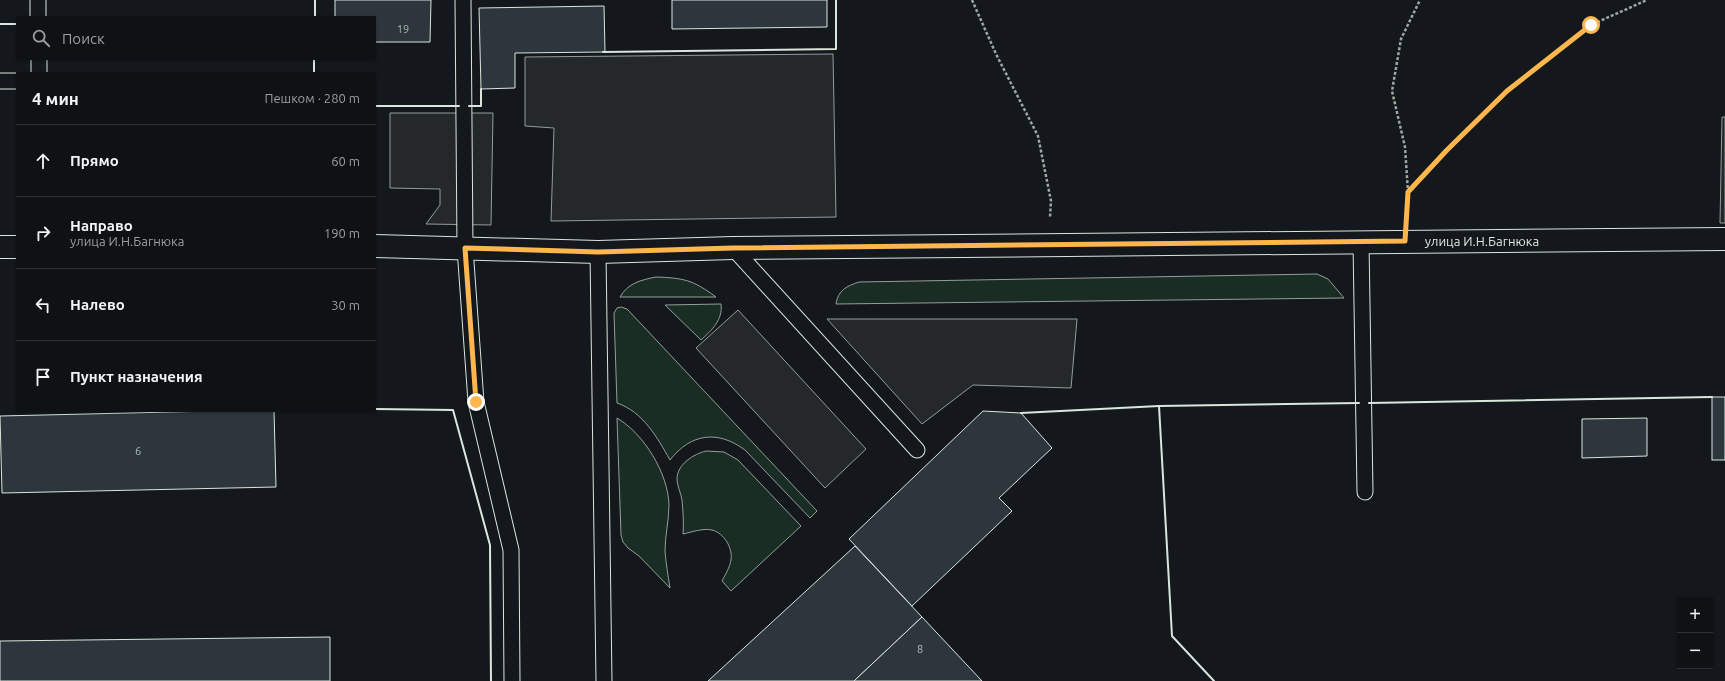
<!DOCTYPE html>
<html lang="ru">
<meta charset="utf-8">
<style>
:root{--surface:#0f1215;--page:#181b1e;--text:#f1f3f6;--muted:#9b9ea0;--line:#2f3234}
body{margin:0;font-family:Ubuntu,sans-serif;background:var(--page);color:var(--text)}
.controls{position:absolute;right:12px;bottom:12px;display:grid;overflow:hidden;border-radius:0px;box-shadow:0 1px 3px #0004}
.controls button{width:36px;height:36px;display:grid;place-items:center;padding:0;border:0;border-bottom:1px solid var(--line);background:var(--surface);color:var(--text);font:20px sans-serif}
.stop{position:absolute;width:12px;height:12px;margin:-9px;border:3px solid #ffb74d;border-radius:50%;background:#fff}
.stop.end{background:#ffb74d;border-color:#fff;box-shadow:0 1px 4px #0008}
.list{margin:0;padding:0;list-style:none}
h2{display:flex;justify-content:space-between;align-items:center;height:52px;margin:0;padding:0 16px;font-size:17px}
h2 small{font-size:13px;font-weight:400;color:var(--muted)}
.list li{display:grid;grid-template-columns:26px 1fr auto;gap:12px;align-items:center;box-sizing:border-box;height:72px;padding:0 16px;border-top:1px solid var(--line)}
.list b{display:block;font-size:15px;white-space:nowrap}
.list p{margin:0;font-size:13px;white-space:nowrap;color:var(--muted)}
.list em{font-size:13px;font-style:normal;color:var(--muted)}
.icon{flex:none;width:22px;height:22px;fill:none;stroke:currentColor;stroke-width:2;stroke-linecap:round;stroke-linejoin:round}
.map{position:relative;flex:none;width:1725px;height:681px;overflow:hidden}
.search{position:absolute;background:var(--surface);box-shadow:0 1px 3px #0004;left:16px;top:16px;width:360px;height:44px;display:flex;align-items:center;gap:10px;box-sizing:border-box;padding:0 14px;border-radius:0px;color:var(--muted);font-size:15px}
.panel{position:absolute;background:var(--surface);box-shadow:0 1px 3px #0004;left:16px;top:72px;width:360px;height:340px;border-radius:0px}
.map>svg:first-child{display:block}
.green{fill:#1a2d24;stroke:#939e99}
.parking{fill:#24282b;stroke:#939e99}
.building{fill:#2c363c;stroke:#d8e6dc}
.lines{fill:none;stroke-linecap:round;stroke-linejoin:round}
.lane-casing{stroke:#d8e6dc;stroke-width:17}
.street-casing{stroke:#d8e6dc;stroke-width:24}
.path{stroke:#9da8a2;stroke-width:2.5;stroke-dasharray:3 2;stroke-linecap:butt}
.lane{stroke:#14181c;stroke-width:15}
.street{stroke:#14181c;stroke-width:22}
.wall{stroke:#d8e6dc;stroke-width:2}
.route{stroke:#ffb74d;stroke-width:5}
.labels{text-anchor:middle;stroke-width:3;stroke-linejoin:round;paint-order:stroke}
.number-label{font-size:11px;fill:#adbab4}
.street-label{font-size:13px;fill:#d8e6dc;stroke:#14181c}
</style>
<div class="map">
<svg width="1725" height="681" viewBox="0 0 1725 681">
<rect width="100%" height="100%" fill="#14181c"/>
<g class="green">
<path d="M 1317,274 L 1328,279 L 1344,298 L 836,304 C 838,290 847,286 859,282 Z"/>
<path d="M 656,277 C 684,278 693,280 716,297 L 620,297 C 628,283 641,280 656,277 Z"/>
<path d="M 721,304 C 723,320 712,330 701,340 L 665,305 Z"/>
<path d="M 621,307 L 627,309 L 817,511 L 810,518 L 745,450 C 718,430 691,433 670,460 C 657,437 643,412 617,403 L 614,313 L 617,308 Z"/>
<path d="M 617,418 C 644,434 668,473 669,505 C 669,520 665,536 665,551 C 666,563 668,576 670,588 L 639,556 L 628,548 L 623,542 L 621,535 Z"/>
<path d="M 706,451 L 724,452 L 738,460 L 801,526 L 731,591 L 722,581 C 725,575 730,567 731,560 C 733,548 724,533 712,530 C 703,528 692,532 683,534 C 684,523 683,512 682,500 C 681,493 677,486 677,479 C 677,464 694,454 706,451 Z"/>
</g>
<g class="parking">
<polygon points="833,54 836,217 551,221 554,128 525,126 525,57"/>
<polygon points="390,113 493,113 491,225 426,224 440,205 440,189 390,188"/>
<polygon points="1722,117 1725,117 1725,223 1720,223"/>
<polygon points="738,310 866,449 825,488 696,348"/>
<polygon points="827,319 1077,319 1071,388 973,385 922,424"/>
</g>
<g class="building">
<polygon points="335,0 431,0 430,42 375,42 375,17 335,17"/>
<polygon points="672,0 827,0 827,27 672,29"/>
<polygon points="604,6 605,52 515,53 515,88 481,89 479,8"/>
<rect x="1712" y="397" width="13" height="63"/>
<polygon points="215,411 274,411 276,487 2,493 0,416"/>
<polygon points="983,411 1021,413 1052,448 999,498 1012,511 912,606 849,539"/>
<polygon points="1647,418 1647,456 1582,458 1582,419"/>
<polygon points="855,546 922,617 854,681 708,681"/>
<polygon points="922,617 982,681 854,681"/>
<polygon points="330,637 330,681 0,681 0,641"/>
</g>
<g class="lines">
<defs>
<g id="lane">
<polyline points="38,0 38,17"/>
<polyline points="463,0 465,248 476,402 511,550 512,681"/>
<polyline points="39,59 39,73"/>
<polyline points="0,81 17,81"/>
<polyline points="1361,242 1365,492"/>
<polyline points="733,248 917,450"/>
<polyline points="598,252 604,681"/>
</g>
<g id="street">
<polyline points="375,246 598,252 733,248 1725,239"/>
<polyline points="0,247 17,247"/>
</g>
</defs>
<use href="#lane" class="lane-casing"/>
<use href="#street" class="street-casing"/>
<g class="path">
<polyline points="972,0 996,54 1038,136 1051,201 1050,217"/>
<polyline points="1408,192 1447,150 1507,91 1591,25 1647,0"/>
<polyline points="1407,213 1408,192 1405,147 1392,91 1401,39 1420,0"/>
</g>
<use href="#lane" class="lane"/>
<use href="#street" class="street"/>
<g class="wall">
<polyline points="315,17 315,0"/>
<polyline points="0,24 17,24"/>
<polyline points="603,52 836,49 836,0"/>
<polyline points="314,73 314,59"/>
<polyline points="375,106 459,106"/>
<polyline points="469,106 481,106 481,89"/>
<polyline points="1369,403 1712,397"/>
<polyline points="1159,406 1172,636 1214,681"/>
<polyline points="375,409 453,410 490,545 491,681"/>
<polyline points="1021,413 1159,406 1359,403"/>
</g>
</g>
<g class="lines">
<polyline class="route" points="476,402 465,248 598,252 733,248 1405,241 1408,192 1447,150 1507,91 1591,25"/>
</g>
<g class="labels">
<g class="number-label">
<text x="403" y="33">19</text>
<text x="138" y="455">6</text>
<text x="920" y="653">8</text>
</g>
<g class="street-label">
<text x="1482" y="246">улица И.Н.Багнюка</text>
</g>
</g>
</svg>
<div class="controls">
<button>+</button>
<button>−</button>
</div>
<div class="stop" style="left:1591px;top:25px"></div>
<div class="stop end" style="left:476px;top:402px"></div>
<div class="search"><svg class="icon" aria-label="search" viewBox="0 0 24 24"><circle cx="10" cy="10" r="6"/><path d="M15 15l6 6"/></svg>Поиск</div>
<section class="panel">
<h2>4 мин<small>Пешком · 280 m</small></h2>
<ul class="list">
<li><svg class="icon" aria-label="ahead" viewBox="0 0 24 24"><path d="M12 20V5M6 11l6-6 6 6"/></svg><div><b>Прямо</b></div><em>60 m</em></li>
<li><svg class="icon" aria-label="right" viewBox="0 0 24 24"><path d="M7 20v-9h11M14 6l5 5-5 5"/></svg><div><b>Направо</b><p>улица И.Н.Багнюка</p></div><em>190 m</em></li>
<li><svg class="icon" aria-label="left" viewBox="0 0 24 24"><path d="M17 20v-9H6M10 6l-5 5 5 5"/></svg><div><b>Налево</b></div><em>30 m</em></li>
<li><svg class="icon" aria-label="arrive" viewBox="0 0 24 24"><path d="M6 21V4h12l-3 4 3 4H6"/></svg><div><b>Пункт назначения</b></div></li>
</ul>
</section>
</div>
